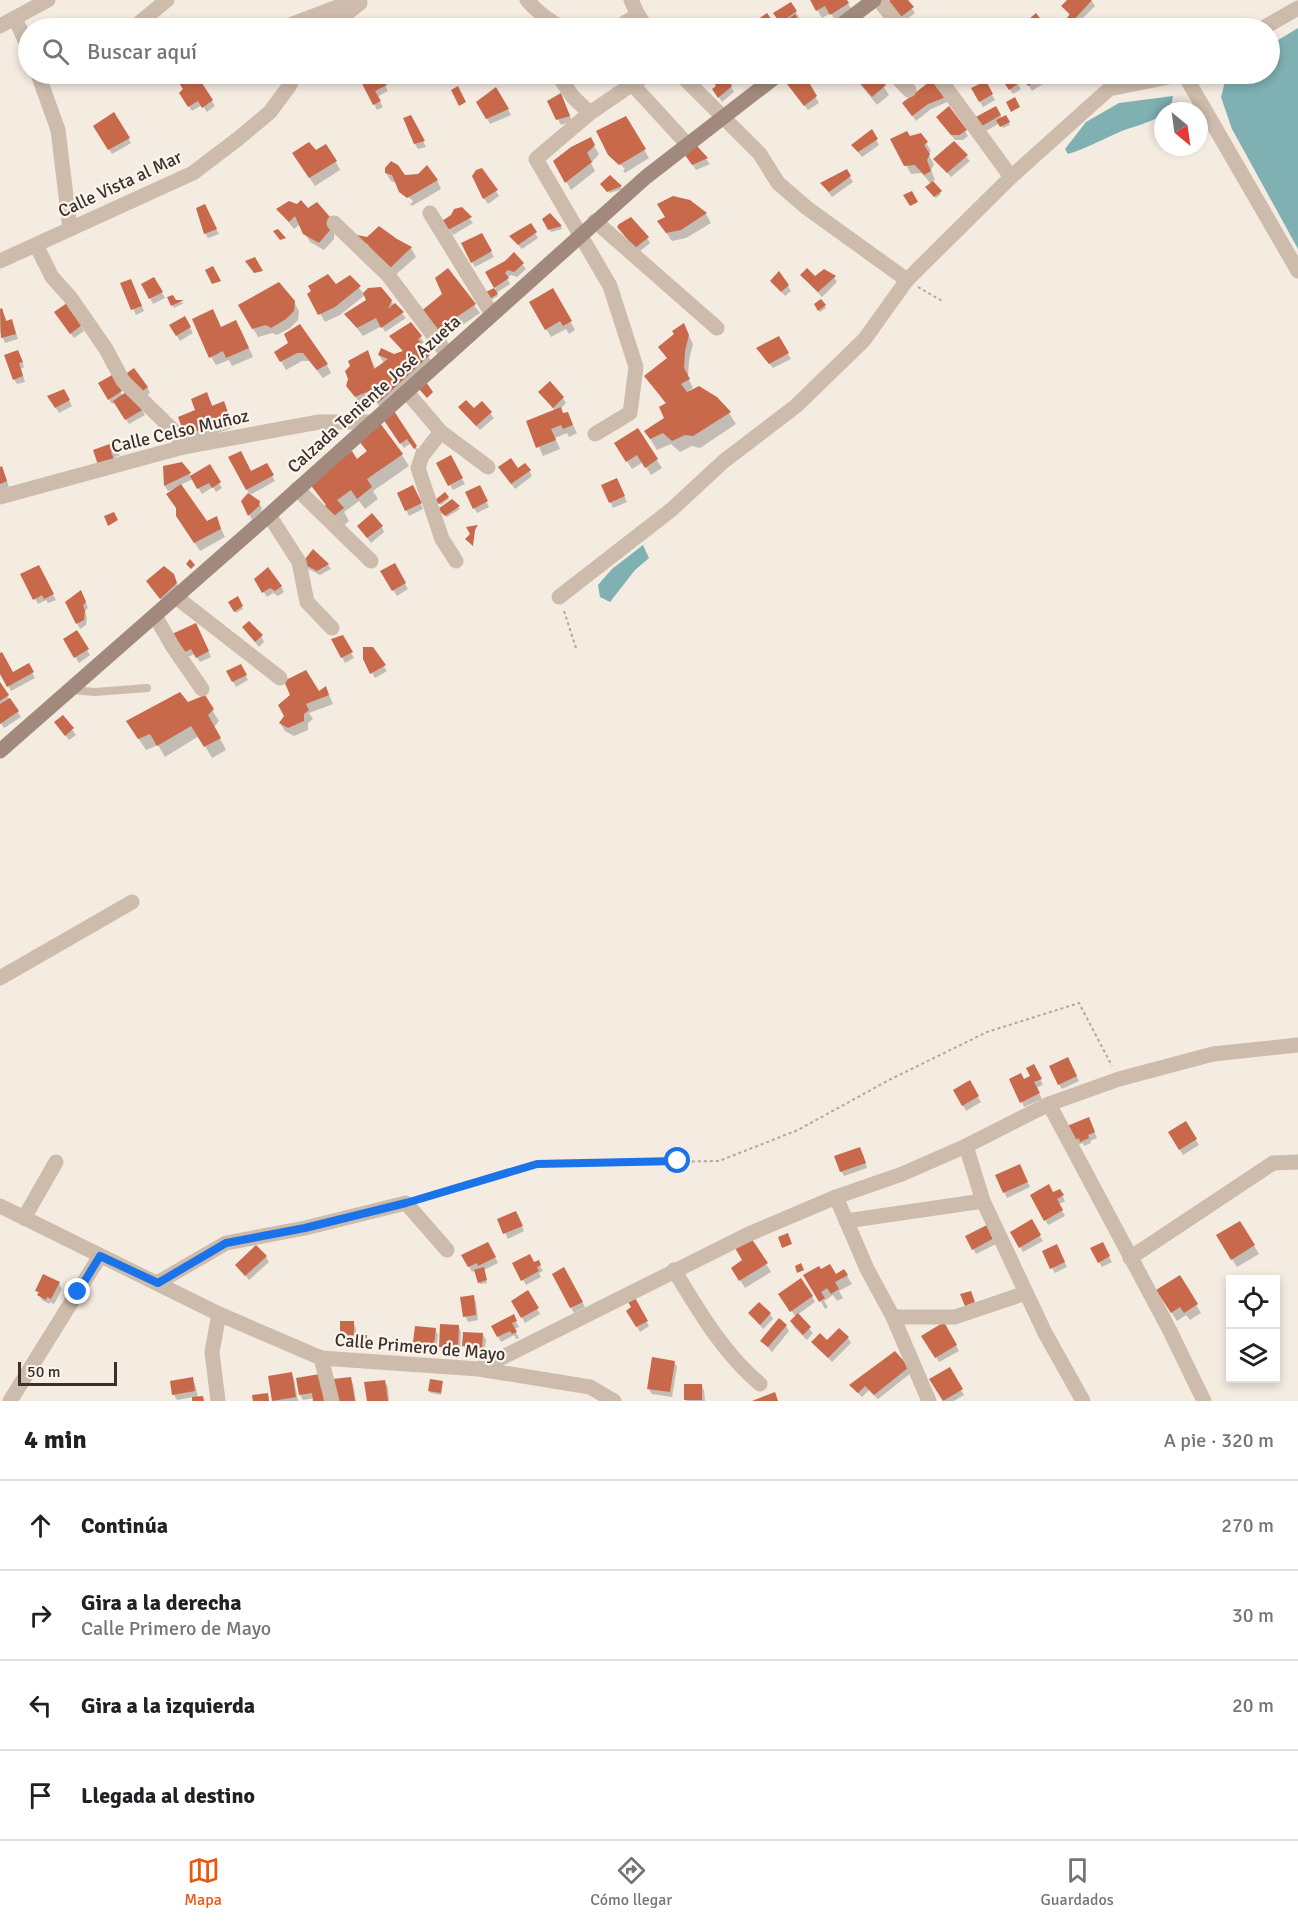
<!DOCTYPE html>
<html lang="es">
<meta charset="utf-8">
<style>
:root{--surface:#fff;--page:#f6f6f6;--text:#202124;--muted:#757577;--line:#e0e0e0;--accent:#ea580c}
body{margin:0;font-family:Signika,sans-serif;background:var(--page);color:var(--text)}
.controls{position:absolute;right:18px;bottom:18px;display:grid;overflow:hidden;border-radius:0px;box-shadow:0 3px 9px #0003}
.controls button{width:54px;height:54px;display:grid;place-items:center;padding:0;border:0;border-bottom:2px solid var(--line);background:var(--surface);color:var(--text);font:30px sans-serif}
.compass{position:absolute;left:1154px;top:102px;width:54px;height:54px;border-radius:50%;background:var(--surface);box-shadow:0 3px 9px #0003;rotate:151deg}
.scale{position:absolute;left:18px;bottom:15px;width:99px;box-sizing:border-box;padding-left:6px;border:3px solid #3b302b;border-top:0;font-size:16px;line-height:21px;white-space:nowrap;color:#3b302b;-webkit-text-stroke:4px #fbf5ee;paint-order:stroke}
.stop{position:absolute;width:18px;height:18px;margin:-14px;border:4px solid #1a73e8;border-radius:50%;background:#fff}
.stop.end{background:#1a73e8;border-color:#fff;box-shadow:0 2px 6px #0008}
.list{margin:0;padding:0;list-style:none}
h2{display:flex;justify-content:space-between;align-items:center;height:78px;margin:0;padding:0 24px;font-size:26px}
h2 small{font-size:20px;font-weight:400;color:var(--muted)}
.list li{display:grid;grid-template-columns:39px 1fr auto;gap:18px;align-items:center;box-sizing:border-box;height:90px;padding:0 24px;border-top:2px solid var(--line)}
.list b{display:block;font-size:22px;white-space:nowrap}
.list p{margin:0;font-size:20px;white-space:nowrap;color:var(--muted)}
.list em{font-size:20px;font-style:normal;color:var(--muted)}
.icon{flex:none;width:33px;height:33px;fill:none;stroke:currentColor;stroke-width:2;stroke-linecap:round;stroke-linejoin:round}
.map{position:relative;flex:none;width:1298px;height:1401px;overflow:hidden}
.search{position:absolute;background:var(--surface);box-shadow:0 3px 9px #0003;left:18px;right:18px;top:18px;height:66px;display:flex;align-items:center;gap:15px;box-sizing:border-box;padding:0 21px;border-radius:33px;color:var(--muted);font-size:22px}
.sheet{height:438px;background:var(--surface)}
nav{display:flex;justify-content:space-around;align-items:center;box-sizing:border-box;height:84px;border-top:2px solid var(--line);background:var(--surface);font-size:16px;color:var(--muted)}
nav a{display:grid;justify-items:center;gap:3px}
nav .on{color:var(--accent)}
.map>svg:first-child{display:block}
.water{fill:#7fb0b2}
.shadow{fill:#0003}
.building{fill:#c8694b}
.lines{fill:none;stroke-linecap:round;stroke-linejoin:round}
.path{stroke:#b9a596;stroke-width:2;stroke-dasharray:3 3;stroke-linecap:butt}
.service{stroke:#cdbbac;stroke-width:8}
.minor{stroke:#cdbbac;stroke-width:15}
.secondary{stroke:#a18a7d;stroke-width:15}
.route{stroke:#1a73e8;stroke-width:8}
.labels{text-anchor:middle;stroke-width:4.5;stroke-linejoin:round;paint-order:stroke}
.street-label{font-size:18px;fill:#3b302b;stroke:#fbf5ee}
</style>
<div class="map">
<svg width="1298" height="1401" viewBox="0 0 1298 1401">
<rect width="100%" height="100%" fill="#f4ebe1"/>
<g class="water">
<polygon points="1298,28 1298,249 1232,129 1221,97 1227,74 1270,74 1270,45"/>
<path d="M 1173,96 L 1171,108 L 1163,111 L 1163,114 C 1147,125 1132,126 1115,134 C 1099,141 1085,149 1068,154 L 1065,149 L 1086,122 L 1119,103 Z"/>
<polygon points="643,545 649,558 635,570 610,602 600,597 598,585 612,569"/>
</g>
<g class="shadow">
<polygon points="811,0 846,0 853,12 836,22 831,13 822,18"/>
<polygon points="893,0 906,0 915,13 902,23"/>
<polygon points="1070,0 1091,0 1095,6 1074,27 1068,19 1070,16 1063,7"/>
<polygon points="790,4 799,17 796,19 801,28 789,28 787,25 784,27 778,19"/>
<polygon points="1036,15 1045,28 1026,28 1024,25"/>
<polygon points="359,74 369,74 372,80 380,76 388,91 377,97 383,107 377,110"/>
<polygon points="852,74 875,74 889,95 877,105"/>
<polygon points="1000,74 1011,74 1021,89 1013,94"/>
<polygon points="1022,74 1045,74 1049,80 1032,91"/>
<polygon points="195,75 215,106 207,112 202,105 192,111 181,93"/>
<polygon points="803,76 819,103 808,110 792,90"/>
<polygon points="985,83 995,100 983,107 973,89"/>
<polygon points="731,87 734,92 722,102 714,89"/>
<polygon points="496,89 511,115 490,124 478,102"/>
<polygon points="944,97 947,102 931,109 916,121 907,108"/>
<polygon points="563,100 572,121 561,125 558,119"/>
<polygon points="996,108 1002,118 1005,117 1010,125 1003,128 1000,123 984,132 976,119"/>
<polygon points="113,114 131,143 112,154 95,127"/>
<polygon points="410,117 426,147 418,149 415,144"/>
<polygon points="625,118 649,158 625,173 623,171 625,169 610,154"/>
<polygon points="941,122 965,131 968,136 963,140 955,140"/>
<polygon points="871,131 879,145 862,157 856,150"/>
<polygon points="590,139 599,154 591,163 595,171 571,190 555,161"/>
<polygon points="892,140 926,143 931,151 928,154 934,164 931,170 935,180 932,181 941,194 936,198 928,189 931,184 922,173 911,174"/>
<polygon points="954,143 970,161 951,177 935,159"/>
<polygon points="697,148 710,164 696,170 687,156"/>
<polygon points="315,152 336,162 340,170 315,186 299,162"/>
<polygon points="482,170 499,196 488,204 480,193"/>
<polygon points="846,171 853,182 832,197 822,184"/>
<polygon points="386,173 437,180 441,189 412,206 405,198 411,204 413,201 401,191 397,183 391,181"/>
<polygon points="610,177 621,187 622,189 610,193 604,186"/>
<polygon points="689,201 706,214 711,223 686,238 672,241 659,222"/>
<polygon points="204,206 219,234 208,238 205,233"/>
<polygon points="278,209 308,210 334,227 334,239 324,250 310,242 300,224 294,229"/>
<polygon points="461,209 473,223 453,235 444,221"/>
<polygon points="550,215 561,227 562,229 551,232 544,220"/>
<polygon points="530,225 538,238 522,249 511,237"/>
<polygon points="619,227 647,238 650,243 639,252"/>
<polygon points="481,235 494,257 475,267 472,262"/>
<polygon points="396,240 411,248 416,257 393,277 358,243"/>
<polygon points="514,254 526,269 517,277 511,275 507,278 510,284 496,293 498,296 489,301 485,293 496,289 487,273 506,262"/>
<polygon points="448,270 480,313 439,341 426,322 444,295"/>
<polygon points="801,275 815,278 834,277 837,282 822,297"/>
<polygon points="350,277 364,294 391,301 406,318 385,332 382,326 363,336 346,314 368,300 365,295 340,315 325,322 309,295 335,286"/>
<polygon points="154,279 165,298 153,304 150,298"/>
<polygon points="772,281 788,286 791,291 785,296"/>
<polygon points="122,284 133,286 144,311 136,315"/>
<polygon points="552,290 575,330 569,334 566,329 551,337 531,303"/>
<polygon points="169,298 175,301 184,303 174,308"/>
<polygon points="820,301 826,308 820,312 816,304"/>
<polygon points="294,302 299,311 298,320 290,328 277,335 272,333 258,337 240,306"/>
<polygon points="66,305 84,331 74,338 59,318"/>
<polygon points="0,310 4,315 7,322 14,326 18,339 5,343 0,332"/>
<polygon points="184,318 193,333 180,341 171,326"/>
<polygon points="411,324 424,342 421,345 436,368 386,413 376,402 363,408 348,386 367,352 376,369 384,363 379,355 394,355 404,352 391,336"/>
<polygon points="221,328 241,330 253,357 232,366 229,360 216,365 211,357"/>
<polygon points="688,334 693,344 689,360 688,378 693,388 688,391 729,413 736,424 700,448 692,446 680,452 671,444 657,450 646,432 666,418 666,404 646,376 668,359 660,347 676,335"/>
<polygon points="778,338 791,359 773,368 761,354"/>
<polygon points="290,343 327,365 331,373 323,378 309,361 302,361 286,370 276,352"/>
<polygon points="21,357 24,367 21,369 25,382 17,384 14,379"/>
<polygon points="126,376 147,387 150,393 141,399"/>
<polygon points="111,377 123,396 142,410 145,415 129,424 115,402 112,404 100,384"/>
<polygon points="64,391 72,406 59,413 49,397"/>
<polygon points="540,392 563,398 566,403 560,409 563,415 567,413 577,433 569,437 567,433 555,438 560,449 543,456 528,422 555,411"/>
<polygon points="207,394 213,407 223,403 234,427 191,443 186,435"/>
<polygon points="474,410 490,413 494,418 480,430 463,412"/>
<polygon points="385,419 416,447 419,452 418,453 411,443 404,448"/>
<polygon points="637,430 662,468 651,475 643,462 632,469 621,452"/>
<polygon points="360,440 402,455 409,466 373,491 378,499 365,509 359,501 344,512 349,521 338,530 327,506 311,484 357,461 368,453"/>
<polygon points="117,449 120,455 113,458 95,451"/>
<polygon points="450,457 465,484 453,490 438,464"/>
<polygon points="230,458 251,473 266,465 275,481 250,495"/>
<polygon points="182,464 192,477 209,466 222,488 216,492 213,487 202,494 193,479 180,485 207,523 216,518 225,537 200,551 183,525 177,488 168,491 165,486 165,468"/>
<polygon points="0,468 4,473 9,487 0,490"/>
<polygon points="518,470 529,470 532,476 515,489 503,473"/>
<polygon points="619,485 627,502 613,508 603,486"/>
<polygon points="482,492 489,507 477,513 474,508"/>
<polygon points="416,493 423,509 409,516 399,494"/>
<polygon points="445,494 449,499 441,505 438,502"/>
<polygon points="243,501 258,502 262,508 261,512 252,520"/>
<polygon points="452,501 460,509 447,517 441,512"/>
<polygon points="381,526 384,532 371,543 362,531"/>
<polygon points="304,563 328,565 331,569 320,575 307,568"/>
<polygon points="394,565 408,589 397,596 382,571"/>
<polygon points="38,567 56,600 48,603 46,600 38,604 22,575"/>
<polygon points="256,579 281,586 284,592 278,596 273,593 267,597"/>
<polygon points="176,582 179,590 164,603 151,587"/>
<polygon points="84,597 88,608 85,611 87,618 86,625 80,629 67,603"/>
<polygon points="237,598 243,609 236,613 230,602"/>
<polygon points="244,628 261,636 264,642 259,647"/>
<polygon points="198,630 211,657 200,662 195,654 185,658 182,653"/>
<polygon points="76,632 90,655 79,663 65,639"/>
<polygon points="342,637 354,658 345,663 333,640"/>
<polygon points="372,649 387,671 375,678 364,659"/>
<polygon points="0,655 13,674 28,665 35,678 11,691 0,671"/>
<polygon points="241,666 248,680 236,687 228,672"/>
<polygon points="0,685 21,717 4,728 0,722"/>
<polygon points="326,688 333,704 309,713 313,719 308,723 308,730 294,736 285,731 280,723"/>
<polygon points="204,697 219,721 214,727 226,750 212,758 199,736 165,757 158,745 146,750 135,733 188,704"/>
<polygon points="63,717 76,735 69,740 59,727"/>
<polygon points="1071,1064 1079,1081 1062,1089 1059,1084"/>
<polygon points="1034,1066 1043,1085 1036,1088 1042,1099 1024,1107 1022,1102 1024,1080 1032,1077"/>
<polygon points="969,1082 981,1102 966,1111 955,1091"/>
<polygon points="1185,1123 1199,1145 1183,1155 1170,1132"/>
<polygon points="1091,1124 1097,1138 1090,1141 1091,1143 1084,1146 1083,1143 1077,1145 1074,1140"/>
<polygon points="863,1154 867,1168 844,1176 841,1171"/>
<polygon points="1022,1171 1030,1187 1007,1198 997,1176"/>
<polygon points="1060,1191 1065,1201 1059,1204 1065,1216 1048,1225 1032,1195 1053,1194"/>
<polygon points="518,1218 524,1231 508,1239 499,1220"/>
<polygon points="1031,1221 1043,1241 1023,1252 1012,1232"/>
<polygon points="1240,1223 1259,1254 1237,1267 1218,1236"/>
<polygon points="989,1226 998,1243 976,1254 967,1237"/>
<polygon points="751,1240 771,1272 745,1288 733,1268 744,1261"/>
<polygon points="1102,1244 1112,1262 1102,1267 1092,1249"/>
<polygon points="491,1249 498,1263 484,1270 487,1283 480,1284 476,1270 472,1272 463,1255"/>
<polygon points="1059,1251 1067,1267 1055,1273 1052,1268"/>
<polygon points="266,1257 269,1262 249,1280 237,1265"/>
<polygon points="538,1262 543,1271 539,1273 541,1277 526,1285 514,1264 534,1264"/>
<polygon points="564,1269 585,1307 574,1313 554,1275"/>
<polygon points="844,1271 852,1284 839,1291 843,1298 837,1301 833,1295 824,1301 828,1307 825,1309 806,1275 835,1276"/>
<polygon points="1179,1277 1201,1313 1190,1320 1186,1315 1177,1321 1163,1299"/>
<polygon points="59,1283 62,1289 54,1304 50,1302 49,1304 42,1300 37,1291"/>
<polygon points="527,1292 540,1314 525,1323 513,1301"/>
<polygon points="473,1296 476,1302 478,1320 468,1322 465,1316"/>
<polygon points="812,1296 815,1302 797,1315 813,1333 807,1340 794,1327 791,1321 796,1317 783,1300"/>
<polygon points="633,1298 649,1326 640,1332 628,1311 633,1308"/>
<polygon points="750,1313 770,1314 773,1319 763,1329"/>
<polygon points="513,1316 519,1327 514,1329 519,1338 516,1339 514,1335 501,1342 493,1326"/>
<polygon points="353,1322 356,1328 356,1336 366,1336 368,1345 358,1345 357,1340 345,1340 341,1335 341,1323"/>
<polygon points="943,1324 959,1351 939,1362 924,1336"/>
<polygon points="458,1326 461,1332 460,1353 443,1352 440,1346"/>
<polygon points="786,1326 789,1331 772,1352 762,1341"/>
<polygon points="435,1329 438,1335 436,1349 417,1347 414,1341"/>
<polygon points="483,1335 486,1340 484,1353 467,1351 464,1346"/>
<polygon points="848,1338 851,1343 832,1362 813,1342 827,1342"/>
<polygon points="895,1353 911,1373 878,1399 869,1390 862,1397 851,1386"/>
<polygon points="674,1362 677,1367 672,1397 652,1394 649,1389"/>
<polygon points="949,1369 964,1395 954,1401 944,1401 931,1380"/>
<polygon points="291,1374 294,1379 298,1401 273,1401 269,1377"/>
<polygon points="319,1375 326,1401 315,1401 314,1398 303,1400 300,1395"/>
<polygon points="350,1378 353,1384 356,1401 337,1401"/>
<polygon points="192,1379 195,1384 198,1398 204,1401 194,1401 193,1397 177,1400 174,1395 172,1382"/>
<polygon points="385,1381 388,1387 389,1401 368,1401"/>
<polygon points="442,1382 441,1395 431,1393 429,1391"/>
<polygon points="701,1385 704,1390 705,1401 687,1401 686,1400"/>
</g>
<g class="building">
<polygon points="810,0 847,0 849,3 830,15 825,6 816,11"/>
<polygon points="890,0 908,0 914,7 898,19 887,3"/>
<polygon points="1067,0 1092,0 1071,23 1066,19 1070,14 1061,6"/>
<polygon points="791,2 797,11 780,23 773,13"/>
<polygon points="767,13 778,28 763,28 757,20"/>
<polygon points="1036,13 1043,22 1036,28 1025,28 1022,25"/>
<polygon points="795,14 802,25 797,28 788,28 784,22"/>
<polygon points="751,21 756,28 740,28"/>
<polygon points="889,21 895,28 879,28"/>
<polygon points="193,74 196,74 213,100 202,108 198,101 188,107 179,93 183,89 179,83"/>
<polygon points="357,74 370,74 372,78 381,74 387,85 375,91 381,101 373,105"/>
<polygon points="804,74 817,96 804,106 787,84"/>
<polygon points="852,74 877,74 886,85 872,97"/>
<polygon points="998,74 1013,74 1019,83 1009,90"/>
<polygon points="1020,74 1048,74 1028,86"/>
<polygon points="725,75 732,86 718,98 712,89 716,86 714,83"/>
<polygon points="933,79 946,97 928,104 912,116 902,103"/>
<polygon points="986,81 993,94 979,102 971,88"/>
<polygon points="458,86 466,102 459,106 451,90"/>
<polygon points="496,87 509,109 486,119 476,102"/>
<polygon points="561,93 570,116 556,120 547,101"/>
<polygon points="1015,97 1020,107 1011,112 1006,102"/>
<polygon points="949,106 967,130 959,135 951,135 936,117"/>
<polygon points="996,106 1001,115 980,127 974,118"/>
<polygon points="114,112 130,138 108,150 93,126"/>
<polygon points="411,115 425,141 414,144 403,118"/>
<polygon points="1006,115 1010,122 1000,127 996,120"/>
<polygon points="626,116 646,149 619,165 608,155 596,131"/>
<polygon points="872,129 878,139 858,152 851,145"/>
<polygon points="907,131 910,136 921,133 928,142 924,145 930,154 927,160 931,171 924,175 915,165 904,166 890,139"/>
<polygon points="591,137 595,145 587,153 592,162 565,183 553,161 571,147"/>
<polygon points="954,141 968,155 947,173 933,159"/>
<polygon points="309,142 316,150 326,144 337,161 309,178 292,153"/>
<polygon points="697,146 708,158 692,165 685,155"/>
<polygon points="391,161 398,165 405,175 418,174 427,165 438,180 407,198 399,192 392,175 385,173 385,168"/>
<polygon points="482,168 498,190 483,199 472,176 476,170"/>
<polygon points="847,169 851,176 829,192 820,183"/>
<polygon points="610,175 622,186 607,192 600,184"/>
<polygon points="933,181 942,191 934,197 925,187"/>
<polygon points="912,191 918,202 910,206 903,195"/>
<polygon points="673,196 690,200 707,213 681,230 666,233 657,221 665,217 657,204"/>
<polygon points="301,200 308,208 317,202 330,217 330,230 319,243 303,234 295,216 289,222 276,209 289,201 297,204"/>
<polygon points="205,204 217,229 204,234 196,208"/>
<polygon points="462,207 472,217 448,230 442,221 451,215 454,209"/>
<polygon points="550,213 562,226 548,230 542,219"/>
<polygon points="631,217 649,237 635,248 617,227 619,224"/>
<polygon points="531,223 537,232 518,245 509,236"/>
<polygon points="379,226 397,239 412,247 388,270 378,265 368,244 357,243 357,235 367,237"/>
<polygon points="278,229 286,238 280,240 273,231"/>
<polygon points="482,233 492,251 471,263 461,243"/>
<polygon points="514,252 524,263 514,272 508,270 505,273 509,278 494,288 485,272 505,261"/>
<polygon points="255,257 263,271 254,273 245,261"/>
<polygon points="213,266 221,281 212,284 205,270"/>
<polygon points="448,268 476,304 433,333 419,313 442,294 435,278"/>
<polygon points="807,268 815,276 824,269 836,276 818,292 800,275"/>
<polygon points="779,271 789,285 781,292 770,281"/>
<polygon points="328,274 336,284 350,275 361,286 335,307 318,315 307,294 311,291 308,286"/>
<polygon points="154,277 163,292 149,299 141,284"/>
<polygon points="131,279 142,306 131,310 120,283"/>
<polygon points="279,282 295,301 294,311 286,319 271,328 266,325 252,329 238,305"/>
<polygon points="381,287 392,300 388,309 395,303 404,312 381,328 376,318 357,328 344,314 366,300 363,293 368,288"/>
<polygon points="494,288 498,294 487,300 484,293"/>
<polygon points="553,288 572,321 563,326 560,321 545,330 529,302"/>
<polygon points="173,295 176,300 184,300 171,306 167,297"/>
<polygon points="821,299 826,305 818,311 814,304"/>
<polygon points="67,303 82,325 70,334 54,312"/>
<polygon points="2,308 6,321 12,319 16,334 1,338 0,309"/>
<polygon points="213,309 221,327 236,320 249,348 226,358 223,351 209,358 192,319"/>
<polygon points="185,316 191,327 176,336 169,325"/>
<polygon points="411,322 422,336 418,339 430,355 379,402 369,391 355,397 346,386 348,379 345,371 350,366 348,361 368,350 374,369 388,359 378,355 381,348 394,354 403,351 389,336"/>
<polygon points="684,323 689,335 685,351 684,368 690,379 681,384 687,392 699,386 717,397 731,412 693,436 685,435 672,441 663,433 650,439 644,431 664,418 659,407 666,403 644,376 667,358 658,347 674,334 672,331"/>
<polygon points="300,324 328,364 317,370 303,353 297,353 280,362 274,352 288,343 284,334"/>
<polygon points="779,336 789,353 769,364 756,348"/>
<polygon points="18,350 23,362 19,363 23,376 13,380 4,355"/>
<polygon points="134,368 148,387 137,395 124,375"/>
<polygon points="112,375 122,391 108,400 98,383"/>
<polygon points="550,381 564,397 553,408 538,392"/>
<polygon points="426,382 433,392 427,398 419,389"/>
<polygon points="64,389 70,400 55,408 47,396"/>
<polygon points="129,390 144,409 125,420 113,401"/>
<polygon points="207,392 212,406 224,401 230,418 185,436 178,417 195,410 191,399"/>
<polygon points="466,400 474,408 482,401 492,412 476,426 458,407"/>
<polygon points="561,407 563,413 568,412 573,425 563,429 561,425 551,429 556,440 536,448 526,421"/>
<polygon points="394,411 417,446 414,449 407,439 400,444 383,419"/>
<polygon points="380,423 403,454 367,479 372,487 357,499 351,490 337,500 344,508 330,519 322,508 326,505 309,483 352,451 357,459 367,451 358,440"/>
<polygon points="638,428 658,459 645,468 637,455 626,462 614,443"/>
<polygon points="115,442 118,450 111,452 114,459 98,465 93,450"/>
<polygon points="241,451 251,471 267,463 274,475 246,490 228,457"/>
<polygon points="451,455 463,478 448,486 436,463"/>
<polygon points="511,458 518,468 525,463 531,470 511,484 498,467"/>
<polygon points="182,462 191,473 164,486 163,466"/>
<polygon points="210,464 221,482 212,488 209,483 197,489 190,476"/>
<polygon points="2,466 7,481 0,484 0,467"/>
<polygon points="617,478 625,496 609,503 601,485"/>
<polygon points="181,484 207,521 217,516 221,529 194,543 176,516 176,508 166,494"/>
<polygon points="413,485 422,503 405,511 397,493"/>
<polygon points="480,485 488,501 473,509 465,492"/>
<polygon points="445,492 449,497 439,504 435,500"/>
<polygon points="248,493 260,501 259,506 248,516 241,501"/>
<polygon points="452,499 460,506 445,516 438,509"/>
<polygon points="114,512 118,520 108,526 104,516"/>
<polygon points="372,513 383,526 367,538 357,526"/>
<polygon points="478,525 475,530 473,546 465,539 470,534 466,527"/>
<polygon points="313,549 329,564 317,571 302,563"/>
<polygon points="190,559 195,565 191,569 186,564"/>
<polygon points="395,563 406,583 392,591 380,571"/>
<polygon points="39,565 54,594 44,599 42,595 33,600 20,574"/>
<polygon points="164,566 174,574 177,583 160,599 146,581"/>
<polygon points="268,567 282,586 275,591 270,588 262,593 254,579"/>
<polygon points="81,590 86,602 83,605 85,611 84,620 76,624 65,602"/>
<polygon points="238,596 243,606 234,612 228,602"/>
<polygon points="249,621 263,635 255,642 242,627"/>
<polygon points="196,623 209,651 196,658 191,649 181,654 172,634"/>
<polygon points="77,630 89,649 74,658 63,639"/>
<polygon points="343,635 353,652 341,658 331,639"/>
<polygon points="363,647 373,647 386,665 370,674 363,659"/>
<polygon points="2,652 13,672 29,663 34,672 7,687 0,674 0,653"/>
<polygon points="241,664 247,675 232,682 226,671"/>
<polygon points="306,670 319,691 326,686 329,695 306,704 309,710 304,714 304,721 288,728 279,723 284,716 278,705 290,695 284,681"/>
<polygon points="0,682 9,695 0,701"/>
<polygon points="180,692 188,702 205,695 214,709 208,715 221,738 204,747 191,726 157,746 150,734 138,739 126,721"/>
<polygon points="10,698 19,711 0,724 0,704"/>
<polygon points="63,715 74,728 65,736 54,722"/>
<polygon points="1068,1057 1077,1076 1058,1085 1049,1066"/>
<polygon points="1034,1064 1042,1079 1034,1082 1040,1093 1020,1103 1009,1079 1021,1073 1024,1079 1030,1076 1026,1068"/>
<polygon points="970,1080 979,1096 962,1106 953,1090"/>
<polygon points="1089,1117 1095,1132 1088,1135 1089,1138 1080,1142 1079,1138 1073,1141 1067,1126"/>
<polygon points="1186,1121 1197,1139 1179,1150 1168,1132"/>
<polygon points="860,1147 866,1163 840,1172 834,1156"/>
<polygon points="1020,1164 1028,1182 1003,1193 995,1175"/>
<polygon points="1049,1184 1053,1192 1060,1189 1064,1195 1057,1199 1063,1210 1044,1221 1030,1195"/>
<polygon points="516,1211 523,1226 503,1234 497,1219"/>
<polygon points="1032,1219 1041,1235 1019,1248 1010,1232"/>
<polygon points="1240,1221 1255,1245 1231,1260 1216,1235"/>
<polygon points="989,1224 996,1237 972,1250 965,1236"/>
<polygon points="788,1233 792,1244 782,1248 778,1237"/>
<polygon points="751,1238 768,1263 739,1281 731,1268 742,1260 735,1248"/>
<polygon points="488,1242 496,1257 478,1266 477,1263 468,1267 461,1255"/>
<polygon points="1103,1242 1110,1256 1098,1263 1090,1248"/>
<polygon points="1057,1244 1065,1262 1050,1269 1042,1251"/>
<polygon points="256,1245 267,1256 245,1276 235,1265"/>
<polygon points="530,1254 534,1262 539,1260 541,1265 537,1267 539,1271 521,1281 512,1263"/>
<polygon points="801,1263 804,1270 797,1273 795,1266"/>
<polygon points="830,1264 836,1274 844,1269 848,1275 835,1282 839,1289 831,1294 827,1288 821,1292 825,1298 819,1302 803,1275 819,1266 821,1269"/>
<polygon points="484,1267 487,1280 478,1283 474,1270"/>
<polygon points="564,1267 583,1302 570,1308 552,1274"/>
<polygon points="43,1274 60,1282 51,1299 47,1297 46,1300 37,1295 39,1292 35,1291"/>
<polygon points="1180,1275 1198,1304 1184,1313 1180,1307 1171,1313 1156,1290"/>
<polygon points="801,1278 813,1296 790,1312 778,1294"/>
<polygon points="528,1290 539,1308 521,1318 511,1301"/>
<polygon points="971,1291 975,1302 965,1306 960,1294"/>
<polygon points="474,1295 476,1315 463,1317 460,1297"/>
<polygon points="634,1296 648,1321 636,1327 626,1311 631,1307 627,1300"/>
<polygon points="759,1302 771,1313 760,1325 748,1313"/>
<polygon points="798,1313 811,1327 803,1335 790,1321"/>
<polygon points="514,1314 517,1321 512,1323 517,1332 512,1334 510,1331 497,1337 491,1326"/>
<polygon points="779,1318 787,1325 768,1347 760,1341"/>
<rect x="340" y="1321" width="14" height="14"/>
<polygon points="944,1322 957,1345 935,1358 921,1336"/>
<polygon points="440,1324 459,1325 458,1348 439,1347"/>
<polygon points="415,1326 436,1328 434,1344 413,1342"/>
<polygon points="839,1328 849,1337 828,1358 811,1342 820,1333 827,1340"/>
<polygon points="463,1332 483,1333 482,1348 462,1346"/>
<rect x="355" y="1335" width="12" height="8"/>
<polygon points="895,1351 909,1367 874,1395 865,1386 858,1393 849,1385"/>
<polygon points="652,1357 675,1361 670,1392 647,1389"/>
<polygon points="950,1367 963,1389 943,1401 929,1379"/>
<polygon points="292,1372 296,1397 272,1401 268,1376"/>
<polygon points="320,1374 324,1401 313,1401 312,1393 299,1395 296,1378"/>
<polygon points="193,1377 195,1391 172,1395 170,1381"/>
<polygon points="351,1377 355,1401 336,1401 333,1379"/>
<polygon points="430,1379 443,1381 441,1393 428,1391"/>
<polygon points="385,1380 388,1401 367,1401 364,1382"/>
<rect x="684" y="1384" width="18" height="16"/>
<polygon points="775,1392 778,1401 752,1401"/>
<polygon points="268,1393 269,1401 253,1401 252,1395"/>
<polygon points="203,1396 204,1401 192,1401 192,1397"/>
</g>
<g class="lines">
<g class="path">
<polyline points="918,287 944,302"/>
<polyline points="564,611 576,648"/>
<polyline points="421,1199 537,1164 719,1161 798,1130 889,1080 987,1032 1079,1003 1112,1066"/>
</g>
<polyline class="service" points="71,690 95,692 147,688"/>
<g class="minor">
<path d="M 527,0 C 537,12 549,21 563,28"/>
<polyline points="631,0 638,15 647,28"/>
<polyline points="879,0 901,28"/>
<polyline points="15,18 28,47"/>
<polyline points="0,26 48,0"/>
<polyline points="133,28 167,0"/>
<polyline points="282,28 356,0"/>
<polyline points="329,28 360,3"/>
<polyline points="616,28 638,15"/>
<polyline points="1263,28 1298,8"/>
<polyline points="38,74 58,130 70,229"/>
<polyline points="557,74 573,97 590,113"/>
<polyline points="680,74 760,154 778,183 807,208 907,280"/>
<polyline points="894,74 909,90"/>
<polyline points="936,74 1011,177"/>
<polyline points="1184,74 1298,271"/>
<polyline points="632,84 687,144"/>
<polyline points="430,213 492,314"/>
<polyline points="595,221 717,328"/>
<polyline points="334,223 388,275 448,355"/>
<polyline points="36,245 52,277 70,297 106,349 123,381 177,434 183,447"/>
<polyline points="0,261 193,173 239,138 270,112 290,85 293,74"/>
<polyline points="406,391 441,432 488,467"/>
<polyline points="441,432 422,456 418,468 442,539 456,561"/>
<polyline points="595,434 630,413 636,367 610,286 536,159 590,113 647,74"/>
<polyline points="297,489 371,561"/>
<polyline points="0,497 183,447 319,422 372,422"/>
<polyline points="269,515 299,562 307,602 332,628"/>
<polyline points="176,597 280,678"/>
<polyline points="559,597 671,510 724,461 796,406 864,340 907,280 1011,177 1109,89 1184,74"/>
<polyline points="155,616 173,647 202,689"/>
<polyline points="0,978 132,902"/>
<polyline points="1049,1104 1169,1329 1204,1401"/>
<polyline points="966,1146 983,1201 1045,1333 1083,1401"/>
<polyline points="836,1197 867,1269 893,1317 955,1317 1026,1293"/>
<polyline points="0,1206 219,1314 321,1358 479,1369 590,1387 614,1401"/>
<polyline points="24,1218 56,1162"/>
<polyline points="846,1221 983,1201"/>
<polyline points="1130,1258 1273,1163 1298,1162"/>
<path d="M 674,1270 C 699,1311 723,1353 760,1384"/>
<polyline points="157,1283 226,1243 305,1228 406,1203 447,1250"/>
<polyline points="893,1317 929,1401"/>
<polyline points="321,1358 332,1401"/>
<polyline points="479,1369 749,1234 836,1197 902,1174 966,1146 1049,1104 1119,1079 1213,1054 1298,1045"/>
<polyline points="10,1401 100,1256"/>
<polyline points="218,1401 212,1352 219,1314"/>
</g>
<g class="secondary">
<polyline points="837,28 874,0"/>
<polyline points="0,751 269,515 646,177 779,74"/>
</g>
</g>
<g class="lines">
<polyline class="route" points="78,1292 100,1256 158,1283 226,1243 305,1228 406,1203 537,1164 678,1161"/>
</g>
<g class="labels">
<g class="street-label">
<text transform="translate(120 184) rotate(-25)" y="6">Calle Vista al Mar</text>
<text transform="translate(374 394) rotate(-42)" y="6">Calzada Teniente José Azueta</text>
<text transform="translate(180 431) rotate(-13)" y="6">Calle Celso Muñoz</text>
<text transform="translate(420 1347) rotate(5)" y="6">Calle Primero de Mayo</text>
</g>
</g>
</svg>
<div class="controls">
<button><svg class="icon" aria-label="locate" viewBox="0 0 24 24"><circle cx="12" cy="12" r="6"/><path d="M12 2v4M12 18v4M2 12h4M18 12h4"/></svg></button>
<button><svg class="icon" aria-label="layers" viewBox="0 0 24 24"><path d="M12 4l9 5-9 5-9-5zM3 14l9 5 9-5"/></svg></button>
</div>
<svg class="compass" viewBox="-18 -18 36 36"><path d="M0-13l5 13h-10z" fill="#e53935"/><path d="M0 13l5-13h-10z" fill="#757577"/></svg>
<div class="scale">50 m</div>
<div class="stop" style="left:678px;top:1161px"></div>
<div class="stop end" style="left:78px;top:1292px"></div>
<div class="search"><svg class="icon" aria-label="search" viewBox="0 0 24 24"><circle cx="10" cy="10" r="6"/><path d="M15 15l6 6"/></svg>Buscar aquí</div>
</div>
<section class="sheet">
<h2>4 min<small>A pie · 320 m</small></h2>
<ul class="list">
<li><svg class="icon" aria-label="ahead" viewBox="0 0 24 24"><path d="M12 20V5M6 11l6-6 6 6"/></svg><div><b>Continúa</b></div><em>270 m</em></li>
<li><svg class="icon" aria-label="right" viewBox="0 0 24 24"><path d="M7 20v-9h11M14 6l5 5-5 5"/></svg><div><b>Gira a la derecha</b><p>Calle Primero de Mayo</p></div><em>30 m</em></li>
<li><svg class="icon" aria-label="left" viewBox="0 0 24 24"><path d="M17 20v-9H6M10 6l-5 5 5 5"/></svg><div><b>Gira a la izquierda</b></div><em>20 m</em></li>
<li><svg class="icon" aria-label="arrive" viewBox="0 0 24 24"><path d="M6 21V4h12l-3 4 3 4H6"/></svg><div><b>Llegada al destino</b></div></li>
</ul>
</section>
<nav>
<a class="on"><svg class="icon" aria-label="map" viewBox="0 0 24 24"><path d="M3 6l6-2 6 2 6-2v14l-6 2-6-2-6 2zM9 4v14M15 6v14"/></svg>Mapa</a>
<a><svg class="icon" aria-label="directions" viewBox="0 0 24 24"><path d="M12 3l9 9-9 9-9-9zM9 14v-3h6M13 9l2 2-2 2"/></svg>Cómo llegar</a>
<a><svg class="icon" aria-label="saved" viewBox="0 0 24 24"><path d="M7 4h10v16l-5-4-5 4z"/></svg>Guardados</a>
</nav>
